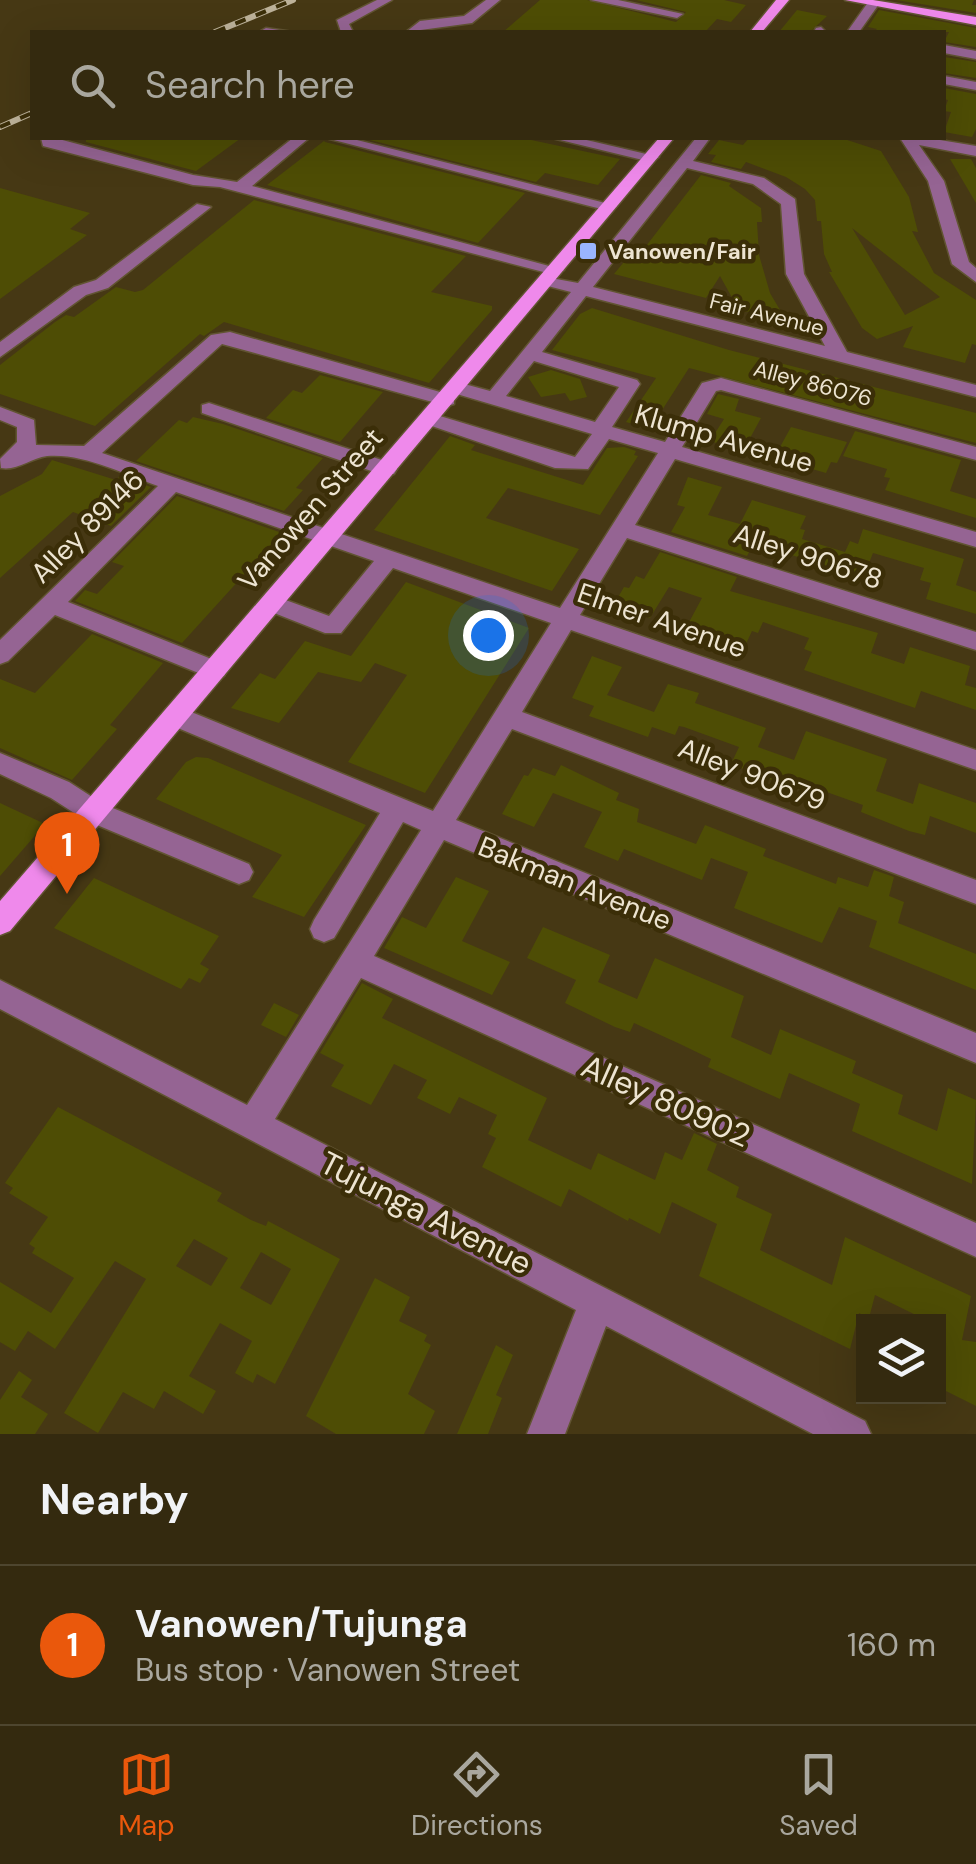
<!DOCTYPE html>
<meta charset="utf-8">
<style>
:root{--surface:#342a0f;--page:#3f361d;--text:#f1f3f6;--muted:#a9a79e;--line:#4e462f;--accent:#ea580c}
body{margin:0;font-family:"DM Sans",sans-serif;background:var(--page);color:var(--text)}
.controls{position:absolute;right:30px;bottom:30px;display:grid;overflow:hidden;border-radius:0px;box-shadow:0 10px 40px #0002}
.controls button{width:90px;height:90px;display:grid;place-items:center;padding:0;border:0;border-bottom:2px solid var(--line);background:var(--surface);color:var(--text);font:50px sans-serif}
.you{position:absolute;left:488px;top:635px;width:35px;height:35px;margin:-25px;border:8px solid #fff;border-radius:50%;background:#1a73e8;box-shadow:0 0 0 15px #1a73e833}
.badge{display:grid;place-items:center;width:65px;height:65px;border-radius:50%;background:var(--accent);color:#fff;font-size:32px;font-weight:700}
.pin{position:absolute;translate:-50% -82px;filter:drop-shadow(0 2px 5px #0008)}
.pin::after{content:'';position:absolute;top:52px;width:35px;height:30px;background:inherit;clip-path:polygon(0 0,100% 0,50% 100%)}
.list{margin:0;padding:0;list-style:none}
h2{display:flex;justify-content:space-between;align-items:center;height:130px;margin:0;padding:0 40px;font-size:42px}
h2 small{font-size:32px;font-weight:400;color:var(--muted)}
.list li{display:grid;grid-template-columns:65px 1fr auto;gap:30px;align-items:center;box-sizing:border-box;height:160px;padding:0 40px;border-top:2px solid var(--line)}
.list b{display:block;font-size:38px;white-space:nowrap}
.list p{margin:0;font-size:32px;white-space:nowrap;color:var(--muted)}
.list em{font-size:32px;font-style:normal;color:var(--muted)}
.icon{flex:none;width:55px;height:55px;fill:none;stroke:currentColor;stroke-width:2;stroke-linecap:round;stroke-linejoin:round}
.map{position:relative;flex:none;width:976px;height:1434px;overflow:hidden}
.search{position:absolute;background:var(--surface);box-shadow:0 10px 40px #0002;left:30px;right:30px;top:30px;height:110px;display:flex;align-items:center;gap:25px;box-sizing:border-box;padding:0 35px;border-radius:0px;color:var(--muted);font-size:38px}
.sheet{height:290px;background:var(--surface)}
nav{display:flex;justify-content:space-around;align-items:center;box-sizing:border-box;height:140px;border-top:2px solid var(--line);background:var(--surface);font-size:28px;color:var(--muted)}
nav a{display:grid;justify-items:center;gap:5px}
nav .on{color:var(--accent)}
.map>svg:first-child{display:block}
.building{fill:#4e4d05;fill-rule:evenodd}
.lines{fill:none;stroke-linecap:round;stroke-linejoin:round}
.minor-casing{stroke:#615432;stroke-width:3}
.major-casing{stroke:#615432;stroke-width:3}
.minor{fill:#956493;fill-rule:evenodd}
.major{fill:#ef89eb;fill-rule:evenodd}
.rail-casing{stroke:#bdb29a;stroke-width:6}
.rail{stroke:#3b2e08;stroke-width:4;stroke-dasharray:11;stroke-linecap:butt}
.poi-dot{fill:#9ab5fd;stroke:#3b2e08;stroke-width:4}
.labels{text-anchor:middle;stroke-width:9;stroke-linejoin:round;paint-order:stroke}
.far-poi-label{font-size:22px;font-weight:bold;fill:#ede4d1;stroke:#3b2e08;text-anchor:start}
.far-street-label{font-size:22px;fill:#ede4d1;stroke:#3b2e08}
.street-label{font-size:28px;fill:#ede4d1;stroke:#3b2e08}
.near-street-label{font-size:32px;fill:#ede4d1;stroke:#3b2e08}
</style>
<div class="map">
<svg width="976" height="1434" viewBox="0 0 976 1434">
<rect width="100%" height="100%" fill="#463814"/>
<g class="building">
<polygon points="540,0 587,0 676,22 686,12 636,0 724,0 746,5 731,22 717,19 705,32 503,32"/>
<polygon points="896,0 974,0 972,5 976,5 976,13"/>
<polygon points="797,10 827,16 810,32 779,32"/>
<polygon points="879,10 976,28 976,47 944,42 949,32 874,32 877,29 868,27"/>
<polygon points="944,57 976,62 976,78 944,73"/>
<polygon points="944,88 976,94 976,129 972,137 944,132 951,112 944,111 948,100 944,99"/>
<polygon points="86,138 241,138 196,171 86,142"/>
<polygon points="362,138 522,138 620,159 598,185 545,173 536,182"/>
<path d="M 749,138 L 841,138 L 881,151 L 909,197 L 918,232 L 912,231 L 934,273 L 976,300 L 976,345 L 972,344 L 965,363 L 903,347 L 913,326 L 877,339 L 862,328 L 829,272 L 832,272 L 824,254 L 821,221 L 817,221 L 815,200 L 805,189 L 786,177 L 746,162 L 741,169 L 711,162 L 716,155 L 708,154 L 719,140 L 743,145 ZM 852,228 L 940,297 L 905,315 Z"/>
<polygon points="324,141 325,142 525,193 478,243 267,185"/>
<polygon points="950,159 971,159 976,168 976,203"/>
<polygon points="701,175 731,183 729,186 761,208 762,222 757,222 759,255 770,293 780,310 740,312 720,276 706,298 614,274 628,257 636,259"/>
<polygon points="0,188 90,213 70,229 87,235 0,299"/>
<polygon points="254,200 466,256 431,292 492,306 492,310 429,383 224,322 204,336 200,334 95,426 0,394 0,365 55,322 66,315 74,317 116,287 135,292 143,290"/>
<polygon points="592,308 729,350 976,413 976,443 689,368 650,429 626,422 656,378 552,350 580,314"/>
<polygon points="551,370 580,379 587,397 570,401 565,393 541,397 528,377"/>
<polygon points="320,375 383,392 340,442 266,418 293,390 302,393"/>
<polygon points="718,394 739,399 735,411 761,418 743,451 710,441 724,419 707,414"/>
<polygon points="193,417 223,424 323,458 296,488 303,490 284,511 136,461 179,420 187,423"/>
<polygon points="791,427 847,442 837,463 831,462 826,473 774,458"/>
<polygon points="855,431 961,460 950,491 976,499 976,518 885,490 890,478 884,477 887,469 843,456"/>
<polygon points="450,436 475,445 471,450 583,485 607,448 624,447 636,451 634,455 638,456 600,515 508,488 486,518 579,549 552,591 374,530"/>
<polygon points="52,460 116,480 120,476 151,487 111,526 73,512 0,578 0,496 42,474"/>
<polygon points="688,477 722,487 708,515 740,524 752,500 806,516 800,529 805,530 802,539 845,552 850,541 858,544 863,529 964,559 956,585 976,592 976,614 926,599 931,583 920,580 924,568 873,553 863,578 754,543 747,556 671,532 685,507 677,505"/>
<polygon points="177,496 282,533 182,643 75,601 85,590 97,594 124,566 112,562"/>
<polygon points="660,552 737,577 730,591 878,633 871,653 904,664 910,647 970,666 965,685 976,688 976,710 921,691 915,708 804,670 812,652 804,649 809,638 763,622 758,633 752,631 745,646 687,626 702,598 669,587 650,618 613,606 624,587 629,588 636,576 644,579"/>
<polygon points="406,582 529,628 425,793 348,762 407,675 375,663 361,682 318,672 279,723 231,708 260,673 275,679 305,641 351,656"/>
<polygon points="92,634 163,663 110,725 117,729 72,780 0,748 0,679 35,693"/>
<polygon points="592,656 622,667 607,695 654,712 668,684 699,693 695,703 766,728 758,747 794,760 806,731 887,759 876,791 913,804 919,783 976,803 976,833 930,816 925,835 909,831 861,812 863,805 793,780 791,786 777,782 731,764 739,747 684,727 679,726 675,735 652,727 648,737 589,716 594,706 572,698"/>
<polygon points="196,757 208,758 366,825 304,917 252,897 282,855 156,799 186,762"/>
<polygon points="561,765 619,793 616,800 639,809 637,822 696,844 705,825 766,849 763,856 836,884 838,877 868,887 874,870 894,877 889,896 904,902 898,923 976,954 976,990 869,947 877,921 839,907 822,943 734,908 748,872 711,858 702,880 624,849 618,861 584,847 602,812 553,793 534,827 502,814 524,775 528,776 533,768 555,776"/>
<polygon points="0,803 45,824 0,876"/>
<polygon points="456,877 489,891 462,941 510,962 492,995 384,948 402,917 426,928"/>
<polygon points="94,878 219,936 200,964 209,969 200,983 189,978 181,989 54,928"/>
<polygon points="543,927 610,955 598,982 637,999 655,958 744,996 731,1037 771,1055 780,1029 856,1061 852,1073 903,1095 898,1114 937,1131 948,1088 976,1100 972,1184 852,1131 860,1104 789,1073 780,1099 708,1067 711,1059 680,1044 634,1023 630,1032 615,1027 565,1003 576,980 527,958"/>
<polygon points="362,983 393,999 382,1018 547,1098 528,1140 591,1170 598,1153 655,1180 665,1152 682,1160 694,1133 717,1144 707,1170 739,1187 736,1197 772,1214 760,1250 832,1285 845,1237 971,1296 962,1340 976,1342 976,1406 938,1387 938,1322 921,1322 922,1318 875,1295 869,1318 859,1313 850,1349 699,1276 717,1224 672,1202 660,1234 629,1218 628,1221 569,1189 561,1207 482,1167 496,1138 488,1134 497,1115 459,1097 450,1114 417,1098 427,1080 394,1064 371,1105 331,1086 344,1065 320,1053"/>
<polygon points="274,1003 299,1015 286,1037 261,1025"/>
<path d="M 58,1107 L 222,1193 L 217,1201 L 251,1220 L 266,1226 L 268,1221 L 340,1259 L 275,1384 L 257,1374 L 253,1383 L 235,1373 L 252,1341 L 220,1323 L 189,1376 L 216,1391 L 203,1414 L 164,1391 L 154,1409 L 123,1392 L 98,1433 L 64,1413 L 146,1279 L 115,1261 L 55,1349 L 28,1331 L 15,1351 L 0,1342 L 0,1282 L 51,1313 L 74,1278 L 32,1253 L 35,1248 L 29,1244 L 48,1217 L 9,1193 L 13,1188 L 5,1183 ZM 194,1239 L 228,1258 L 211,1286 L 176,1266 ZM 261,1252 L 291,1269 L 271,1305 L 240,1288 Z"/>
<polygon points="375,1278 410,1297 399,1321 427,1335 424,1341 431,1345 408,1394 435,1411 424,1434 336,1434 306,1416"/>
<polygon points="496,1345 513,1355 496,1395 502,1398 488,1434 457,1434"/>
<polygon points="19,1371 32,1380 21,1397 48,1414 35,1434 0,1434 0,1400"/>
</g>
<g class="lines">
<defs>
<g id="minor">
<polygon points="377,0 392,0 349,24 353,32 341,32 337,20"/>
<polygon points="486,0 500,0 472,23 406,32 420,21 464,16"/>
<polygon points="591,0 618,0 683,14 677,18"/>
<polygon points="869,1 879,4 859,32 847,32"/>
<polygon points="821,27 826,32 814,32 816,28"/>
<polygon points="266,28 293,32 259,32"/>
<polygon points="944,45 976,51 976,59 944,53"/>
<polygon points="944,76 976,82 976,90 944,84"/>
<polygon points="41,138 55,138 193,175 237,182 293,138 309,138 252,186 564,270 555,275 220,187 193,185 43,146"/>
<polygon points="326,138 349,138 617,206 609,211"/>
<polygon points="552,138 578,138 659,157 651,162"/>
<path d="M 696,138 L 710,138 L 693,161 L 764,178 L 795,199 L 804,274 L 847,352 L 976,385 L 976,397 L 586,296 L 542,352 L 637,380 L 640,384 L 612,427 L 665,442 L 702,383 L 721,378 L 976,447 L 976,460 L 721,390 L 716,391 L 682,447 L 976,532 L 976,547 L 675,459 L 635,525 L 976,632 L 976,650 L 627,538 L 580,615 L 976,750 L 976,770 L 571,630 L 522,712 L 976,880 L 976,904 L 512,729 L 456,820 L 976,1033 L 976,1063 L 444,840 L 374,956 L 976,1223 L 976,1257 L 361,978 L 275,1119 L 865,1421 L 871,1434 L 813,1434 L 606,1326 L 565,1434 L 527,1434 L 576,1310 L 0,1009 L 0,980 L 247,1105 L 421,830 L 403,822 L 334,938 L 324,942 L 314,938 L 310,929 L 314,920 L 380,813 L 166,723 L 163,716 L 166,709 L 184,709 L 433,811 L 551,623 L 393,568 L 341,633 L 325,633 L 264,609 L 260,603 L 272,595 L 329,616 L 374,561 L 176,492 L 68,602 L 224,664 L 227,670 L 224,676 L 206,676 L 55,615 L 8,661 L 0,664 L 0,640 L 158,486 C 123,474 84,453 47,456 C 31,458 17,471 1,468 L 0,459 L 17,442 L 17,427 L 0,420 L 0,407 L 34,420 L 36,445 L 84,446 L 211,335 L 230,332 L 454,396 L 454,404 L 447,406 L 222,344 L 102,453 L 560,608 L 658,453 L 609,439 L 588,469 L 555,468 L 423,423 L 420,419 L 430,413 L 575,457 L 592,434 L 450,392 L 447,388 L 457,382 L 490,391 L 571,292 L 540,284 L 540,276 L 578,283 ZM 687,168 L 753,184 L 781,204 L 786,274 L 825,346 L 593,287 ZM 534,361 L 619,387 L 595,422 L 506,396 Z"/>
<polygon points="900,138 928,138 976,146 976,156 919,145 944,181 969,262 976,268 976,282 952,264 928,181"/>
<polygon points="197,204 211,207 108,288 86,295 0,357 0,342 74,287 96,280"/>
<polygon points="209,403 394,464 397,469 394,474 380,474 202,413 202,405"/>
<polygon points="0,753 69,782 103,804 249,864 253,872 249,880 239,884 229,880 85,820 51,798 0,774"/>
</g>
<g id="major">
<polygon points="776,0 789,0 762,32 750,32"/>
<polygon points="845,0 873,0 976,17 976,25"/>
<polygon points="659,138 674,138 10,931 0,935 0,901"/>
</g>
</defs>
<use href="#minor" class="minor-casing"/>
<use href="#major" class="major-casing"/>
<use href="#minor" class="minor"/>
<use href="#major" class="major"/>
<defs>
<g id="rail">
<polyline points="215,32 293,0"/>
<polyline points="0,127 32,113"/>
</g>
</defs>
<use href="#rail" class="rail-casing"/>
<use href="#rail" class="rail"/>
</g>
<rect class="poi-dot" x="578" y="241" width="20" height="20" rx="5"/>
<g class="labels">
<g class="far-poi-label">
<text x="608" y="259">Vanowen/Fair</text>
</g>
<g class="far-street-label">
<text transform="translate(767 314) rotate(14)" y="8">Fair Avenue</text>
<text transform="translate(813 383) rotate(15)" y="8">Alley 86076</text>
</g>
<g class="street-label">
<text transform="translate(724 438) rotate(16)" y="10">Klump Avenue</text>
<text transform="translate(310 509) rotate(-49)" y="10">Vanowen Street</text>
<text transform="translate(87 526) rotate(-45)" y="10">Alley 89146</text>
<text transform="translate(808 556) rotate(18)" y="10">Alley 90678</text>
<text transform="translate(662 620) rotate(19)" y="10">Elmer Avenue</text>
<text transform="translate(752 774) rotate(21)" y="10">Alley 90679</text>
<text transform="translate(575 883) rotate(22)" y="10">Bakman Avenue</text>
</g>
<g class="near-street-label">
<text transform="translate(666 1101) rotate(24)" y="11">Alley 80902</text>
<text transform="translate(426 1213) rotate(27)" y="11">Tujunga Avenue</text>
</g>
</g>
</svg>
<div class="controls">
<button><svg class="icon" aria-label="layers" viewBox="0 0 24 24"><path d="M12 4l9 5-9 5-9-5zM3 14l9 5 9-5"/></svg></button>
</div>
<div class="you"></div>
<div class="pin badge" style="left:67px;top:894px">1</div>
<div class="search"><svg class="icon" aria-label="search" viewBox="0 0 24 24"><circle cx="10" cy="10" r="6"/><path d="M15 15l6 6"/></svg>Search here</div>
</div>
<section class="sheet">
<h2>Nearby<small></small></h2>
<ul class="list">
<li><span class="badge">1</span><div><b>Vanowen/Tujunga</b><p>Bus stop · Vanowen Street</p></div><em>160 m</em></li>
</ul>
</section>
<nav>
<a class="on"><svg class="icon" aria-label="map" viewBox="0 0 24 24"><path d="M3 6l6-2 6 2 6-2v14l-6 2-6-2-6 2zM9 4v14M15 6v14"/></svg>Map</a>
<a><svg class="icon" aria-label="directions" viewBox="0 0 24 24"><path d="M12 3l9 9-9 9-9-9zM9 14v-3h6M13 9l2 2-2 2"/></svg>Directions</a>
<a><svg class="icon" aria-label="saved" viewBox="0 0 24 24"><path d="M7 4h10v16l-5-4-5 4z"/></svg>Saved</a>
</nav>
